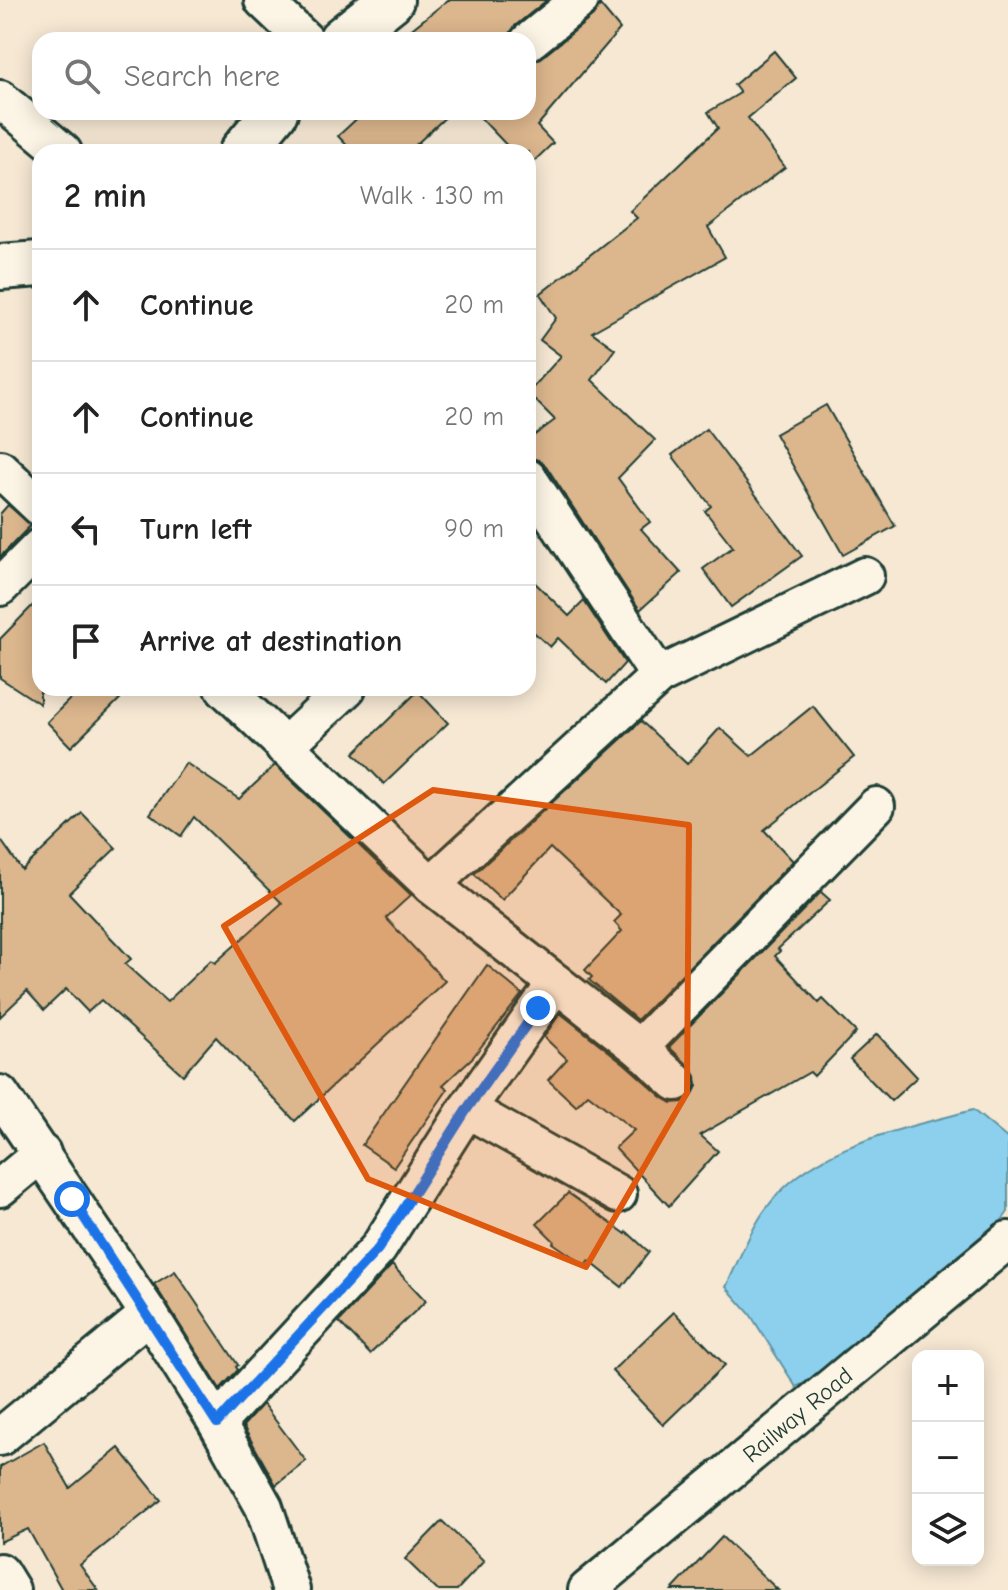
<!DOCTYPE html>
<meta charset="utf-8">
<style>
:root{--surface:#fff;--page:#f2f2f2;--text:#222;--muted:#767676;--line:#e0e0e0}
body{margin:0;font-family:"Comic Neue",sans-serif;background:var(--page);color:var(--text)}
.controls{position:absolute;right:24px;bottom:24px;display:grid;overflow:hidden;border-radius:16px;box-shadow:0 4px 20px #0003}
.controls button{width:72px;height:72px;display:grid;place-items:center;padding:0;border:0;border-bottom:2px solid var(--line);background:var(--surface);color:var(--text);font:40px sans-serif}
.stop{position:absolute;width:24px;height:24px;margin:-18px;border:6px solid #1a73e8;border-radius:50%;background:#fff}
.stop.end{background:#1a73e8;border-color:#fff;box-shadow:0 2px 8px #0008}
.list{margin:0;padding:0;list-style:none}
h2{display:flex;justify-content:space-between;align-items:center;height:104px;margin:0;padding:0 32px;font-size:34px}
h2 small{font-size:26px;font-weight:400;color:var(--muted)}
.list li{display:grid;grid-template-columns:52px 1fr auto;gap:24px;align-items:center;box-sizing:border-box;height:112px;padding:0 32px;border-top:2px solid var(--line)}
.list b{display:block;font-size:30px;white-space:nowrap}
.list em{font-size:26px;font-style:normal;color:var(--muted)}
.icon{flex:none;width:44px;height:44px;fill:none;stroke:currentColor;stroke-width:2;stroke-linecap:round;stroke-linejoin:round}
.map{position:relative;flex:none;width:1008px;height:1590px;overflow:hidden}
.search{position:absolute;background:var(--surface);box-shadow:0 4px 20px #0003;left:32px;top:32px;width:504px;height:88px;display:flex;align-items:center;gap:20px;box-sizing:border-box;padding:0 28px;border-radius:24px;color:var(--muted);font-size:30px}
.panel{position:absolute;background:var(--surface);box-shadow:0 4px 20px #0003;left:32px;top:144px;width:504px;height:552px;border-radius:24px}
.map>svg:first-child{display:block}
.water{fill:#8dd0ee;stroke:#6195a4;stroke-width:2}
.building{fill:#dcb68d;stroke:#1f3d34;stroke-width:2}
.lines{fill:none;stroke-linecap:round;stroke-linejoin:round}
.minor-casing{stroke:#1f3d34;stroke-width:42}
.tertiary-casing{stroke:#1f3d34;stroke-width:50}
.minor{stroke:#fcf5e5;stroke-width:36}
.tertiary{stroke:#fcf5e5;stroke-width:44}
.route{stroke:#1a73e8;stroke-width:10}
.marked{fill:#de580e;fill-opacity:0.2;stroke:#de580e;stroke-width:6;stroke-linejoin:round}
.labels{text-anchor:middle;stroke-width:6;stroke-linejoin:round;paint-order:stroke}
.street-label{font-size:24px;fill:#1f3d34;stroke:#fcf5e5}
</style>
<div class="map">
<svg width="1008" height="1590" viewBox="0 0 1008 1590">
<rect width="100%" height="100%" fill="#f6e8d3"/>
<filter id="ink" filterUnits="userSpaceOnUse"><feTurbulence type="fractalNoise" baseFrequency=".0125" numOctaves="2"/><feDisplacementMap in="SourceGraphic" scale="16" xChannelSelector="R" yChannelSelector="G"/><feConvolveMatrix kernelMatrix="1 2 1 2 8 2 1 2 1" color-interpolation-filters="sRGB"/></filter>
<g filter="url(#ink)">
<path class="water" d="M 973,1110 L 1008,1139 L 1008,1212 L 965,1271 L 870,1352 L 796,1387 L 750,1314 L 726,1287 C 738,1262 749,1232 765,1210 C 812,1144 900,1130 973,1110 Z"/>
<g class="building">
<polygon points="448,0 547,0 515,26 508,40 398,40"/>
<polygon points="600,5 620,29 537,126 553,143 528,167 528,152 513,152 475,112 528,112 528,62 541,58 593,16"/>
<polygon points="774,51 796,78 748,118 785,167 708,227 725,257 592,332 615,349 592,380 655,440 618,478 650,522 641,529 681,573 640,610 546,466 538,460 528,457 528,440 555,420 528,393 561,356 540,340 556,318 540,294 637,218 630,211 718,128 708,112 740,93 734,85"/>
<polygon points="364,112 451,112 408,152 353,152 338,136"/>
<polygon points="826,405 895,526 843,555 775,434"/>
<polygon points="706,429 802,556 731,607 703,569 733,547 705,511 711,506 672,455"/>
<polygon points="8,505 31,525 0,557 0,514"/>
<polygon points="528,576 569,616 584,601 625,663 606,684 558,638 550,647 528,627"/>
<polygon points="40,598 40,704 0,678 0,639"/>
<polygon points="81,688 131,688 71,747 47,722"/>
<polygon points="418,691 448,723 384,784 354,753"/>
<polygon points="813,706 854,757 764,830 793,861 637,1020 589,980 592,977 585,970 622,931 614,922 621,915 550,848 502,900 474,874 641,721 687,764 720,728 751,756"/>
<polygon points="186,763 239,799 275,765 411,895 386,918 445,981 295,1121 216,1037 183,1075 101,1000 88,1012 66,989 44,1010 27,991 0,1017 0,839 22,870 82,813 116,848 69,893 131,959 125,964 167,1002 211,960 215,963 282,903 194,817 181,836 150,814"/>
<polygon points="821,892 830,900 778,949 780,951 775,956 819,1003 823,999 856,1032 814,1076 810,1072 700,1135 718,1151 669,1206 615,1148 634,1130 588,1094 576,1106 548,1080 567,1059 544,1037 560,1013 625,1064 662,1097 672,1103 683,1102 692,1096 697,1086 696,1076 690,1067 669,1047"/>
<polygon points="487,965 522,994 473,1057 443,1085 448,1089 394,1167 362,1145"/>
<polygon points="877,1034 917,1077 891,1101 850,1059"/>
<polygon points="568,1193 626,1234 627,1232 649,1252 622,1287 589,1261 586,1266 553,1243 554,1241 537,1224"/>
<polygon points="392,1265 426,1301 370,1354 339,1322"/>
<polygon points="175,1271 238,1365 236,1367 238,1370 220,1389 154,1284"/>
<polygon points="674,1312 725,1365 663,1425 612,1371"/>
<polygon points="263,1404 306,1461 276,1485 243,1426"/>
<polygon points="44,1442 70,1488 119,1448 161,1500 80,1565 98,1590 62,1590 28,1529 0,1542 0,1467"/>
<polygon points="442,1521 484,1561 457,1590 437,1590 405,1559"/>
<polygon points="722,1537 778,1590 672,1590"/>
</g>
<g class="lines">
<defs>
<g id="minor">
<polyline points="263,0 305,40"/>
<polyline points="528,42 580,0"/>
<polyline points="0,99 63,152"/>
<polyline points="0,469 40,507"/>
<polyline points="528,478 659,676"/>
<polyline points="0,587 40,547"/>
<polyline points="224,688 431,885 639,1048 676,1082"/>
<polyline points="284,747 347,688"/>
<polyline points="431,885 659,676 865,576"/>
<polyline points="639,1048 876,806"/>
<polyline points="0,1094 149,1314 0,1437"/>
<polyline points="467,1109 618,1194"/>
<polyline points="0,1188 42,1153"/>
<polyline points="149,1314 217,1423 264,1507 291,1590"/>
<polyline points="217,1423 378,1249 467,1109 556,983"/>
<polyline points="0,1572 11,1590"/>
<path id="s1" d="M 587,1590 L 1008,1240"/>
</g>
<g id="tertiary">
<polyline points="341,40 391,0"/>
<polyline points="242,152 275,112"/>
<polyline points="0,267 40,264"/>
</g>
</defs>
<use href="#minor" class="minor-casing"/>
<use href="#tertiary" class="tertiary-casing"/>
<use href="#minor" class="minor"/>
<use href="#tertiary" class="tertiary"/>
</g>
</g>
<g class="lines" filter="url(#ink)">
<polyline class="route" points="72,1199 217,1423 378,1249 467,1109 538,1008"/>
</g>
<path class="marked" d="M 433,790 L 689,825 L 687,1093 L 586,1267 L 368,1179 L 224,926 Z"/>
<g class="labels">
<g class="street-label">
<text dy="8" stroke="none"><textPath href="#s1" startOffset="274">Railway Road</textPath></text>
</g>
</g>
</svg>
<div class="controls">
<button>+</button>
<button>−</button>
<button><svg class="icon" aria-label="layers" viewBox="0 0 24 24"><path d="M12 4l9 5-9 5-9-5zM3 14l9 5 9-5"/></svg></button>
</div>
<div class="stop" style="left:72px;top:1199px"></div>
<div class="stop end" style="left:538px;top:1008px"></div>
<div class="search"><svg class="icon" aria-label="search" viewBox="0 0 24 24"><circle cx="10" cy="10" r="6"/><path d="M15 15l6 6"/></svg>Search here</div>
<section class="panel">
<h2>2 min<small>Walk · 130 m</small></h2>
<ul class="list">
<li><svg class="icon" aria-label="ahead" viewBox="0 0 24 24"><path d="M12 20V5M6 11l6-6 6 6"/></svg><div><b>Continue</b></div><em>20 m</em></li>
<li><svg class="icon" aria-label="ahead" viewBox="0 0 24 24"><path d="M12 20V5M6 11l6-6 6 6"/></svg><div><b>Continue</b></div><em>20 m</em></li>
<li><svg class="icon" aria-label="left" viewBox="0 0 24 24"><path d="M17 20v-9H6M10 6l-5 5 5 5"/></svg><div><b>Turn left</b></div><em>90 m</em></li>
<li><svg class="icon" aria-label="arrive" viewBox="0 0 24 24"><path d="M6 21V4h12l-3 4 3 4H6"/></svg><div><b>Arrive at destination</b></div></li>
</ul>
</section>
</div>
